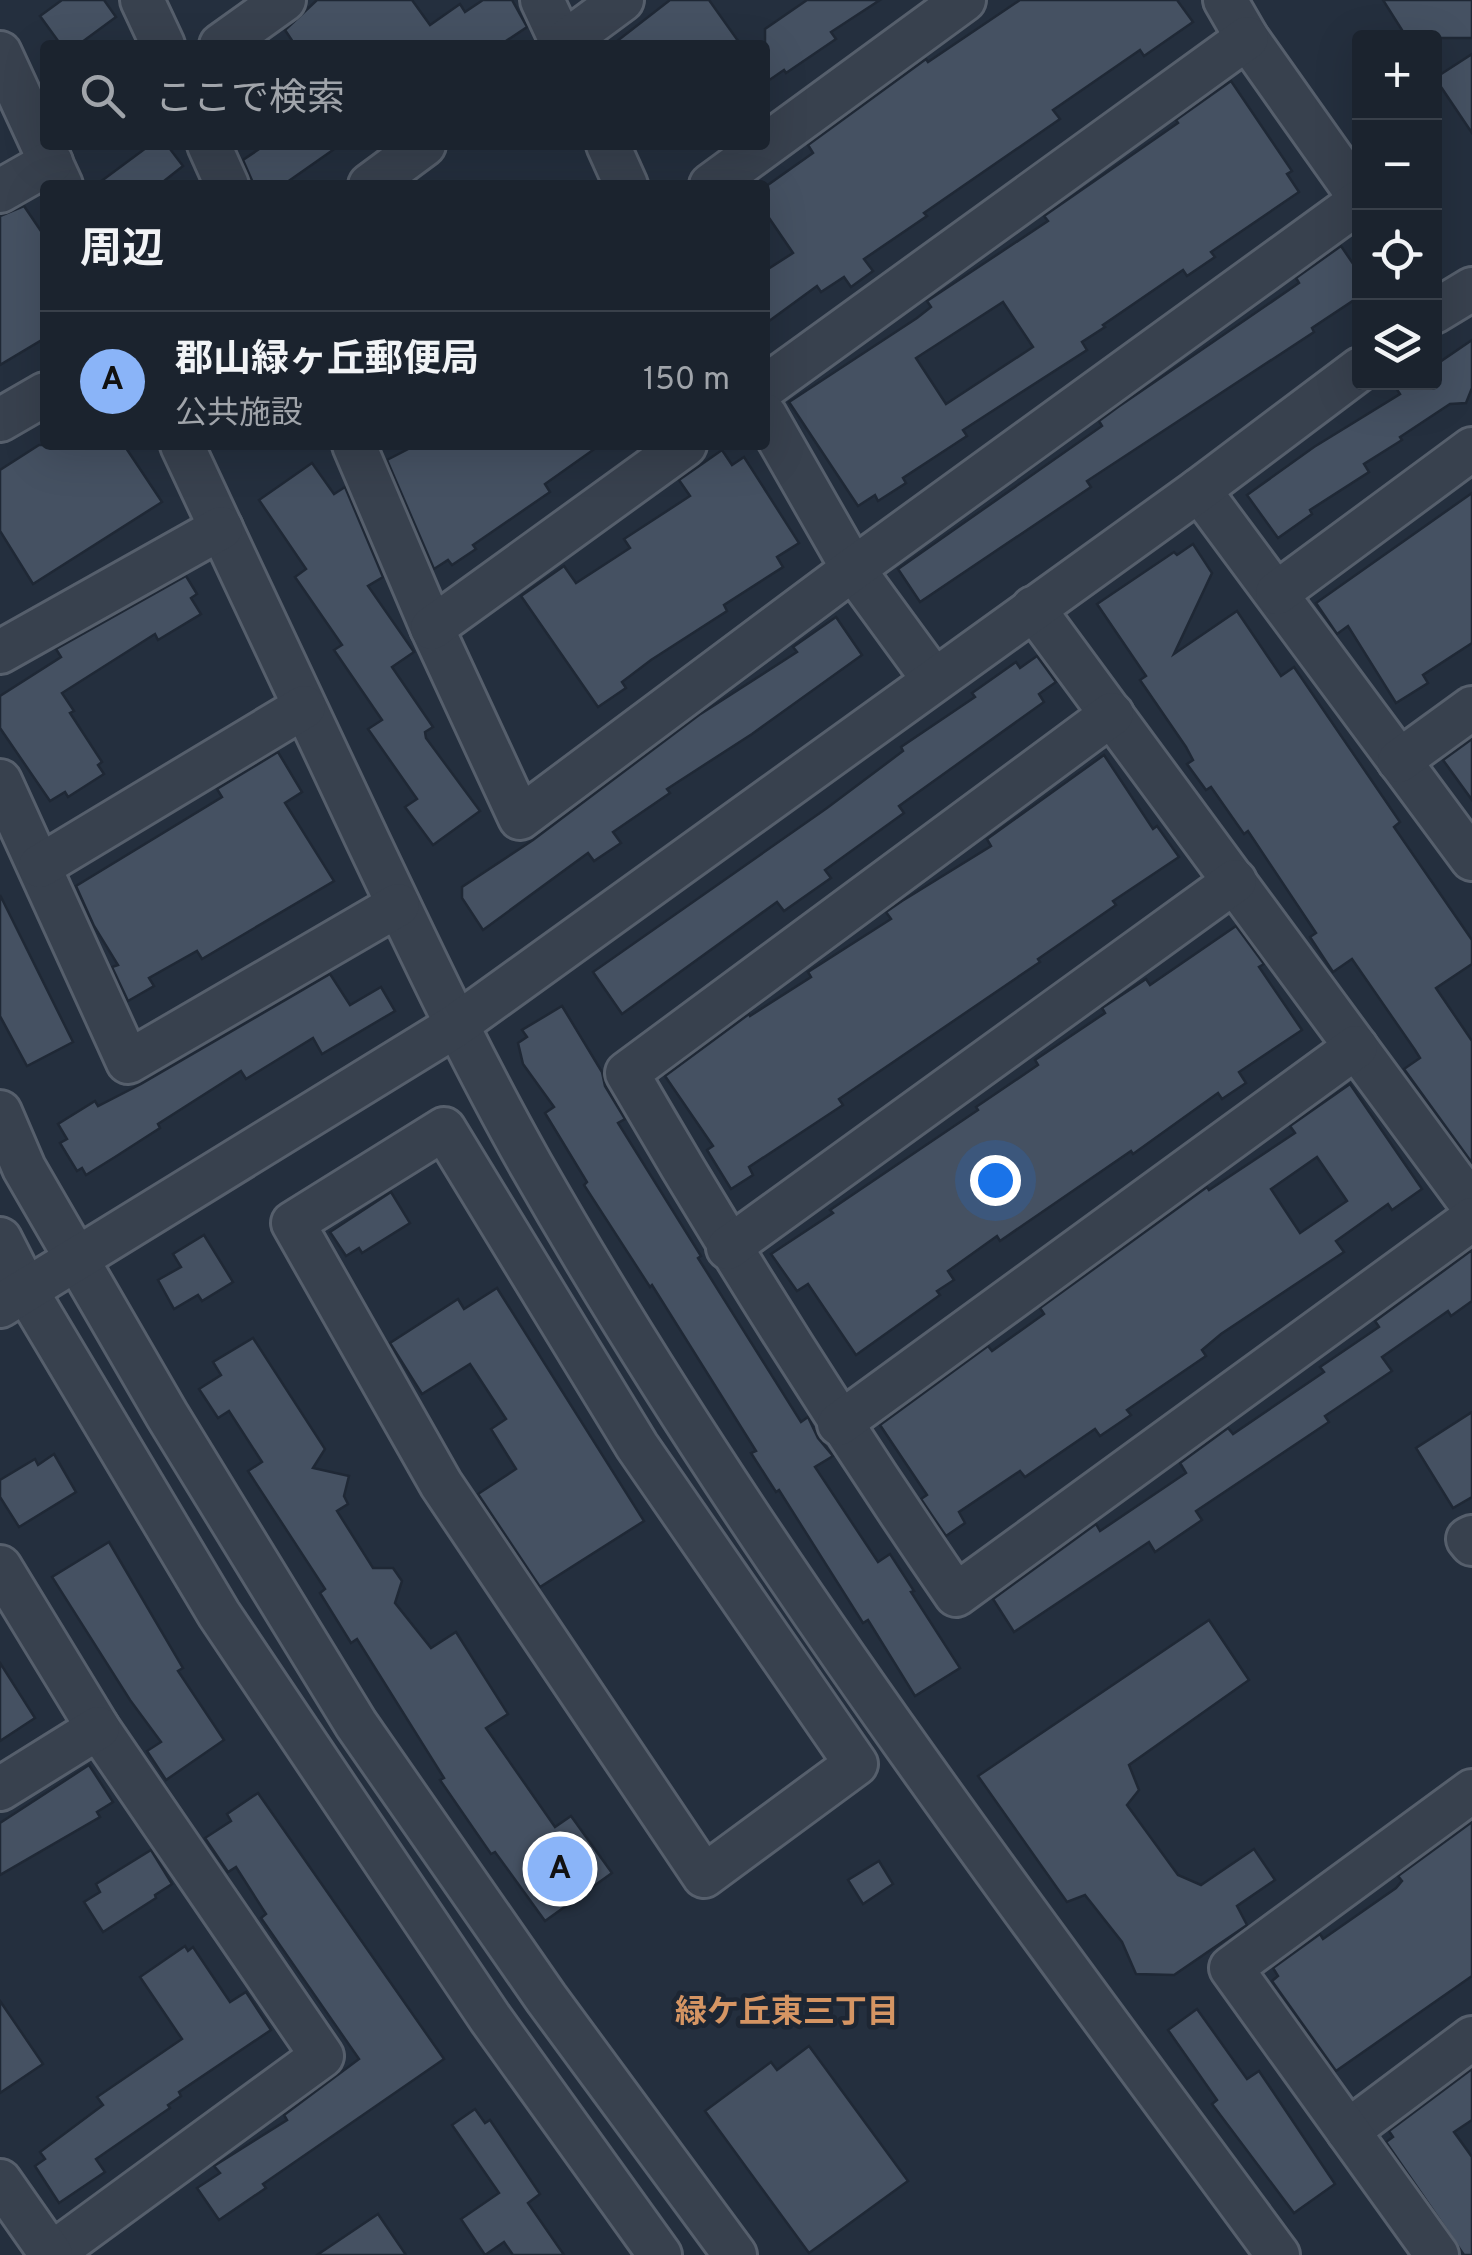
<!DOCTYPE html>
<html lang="ja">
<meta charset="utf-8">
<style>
:root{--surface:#1b232e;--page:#242b36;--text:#f1f3f6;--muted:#a0a4aa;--line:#39404a;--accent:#8ab4f8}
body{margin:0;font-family:Overpass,"Noto Sans JP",sans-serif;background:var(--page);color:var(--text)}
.controls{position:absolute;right:30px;top:30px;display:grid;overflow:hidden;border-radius:10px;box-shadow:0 10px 40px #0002}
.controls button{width:90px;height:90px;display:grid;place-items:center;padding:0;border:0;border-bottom:2px solid var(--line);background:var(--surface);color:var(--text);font:50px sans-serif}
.you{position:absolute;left:995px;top:1180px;width:35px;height:35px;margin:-25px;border:8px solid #fff;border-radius:50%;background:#1a73e8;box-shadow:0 0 0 15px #1a73e833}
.badge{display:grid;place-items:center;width:65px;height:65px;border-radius:50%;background:var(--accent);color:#111;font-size:32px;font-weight:700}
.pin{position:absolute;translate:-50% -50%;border:5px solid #fff;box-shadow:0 2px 10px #0006}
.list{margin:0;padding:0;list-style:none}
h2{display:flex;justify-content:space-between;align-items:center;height:130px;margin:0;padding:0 40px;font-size:42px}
h2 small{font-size:32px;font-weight:400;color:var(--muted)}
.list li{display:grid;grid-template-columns:65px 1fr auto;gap:30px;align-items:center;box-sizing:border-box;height:140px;padding:0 40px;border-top:2px solid var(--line)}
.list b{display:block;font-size:38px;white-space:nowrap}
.list p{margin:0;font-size:32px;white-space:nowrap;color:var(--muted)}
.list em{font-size:32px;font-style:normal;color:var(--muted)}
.icon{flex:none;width:55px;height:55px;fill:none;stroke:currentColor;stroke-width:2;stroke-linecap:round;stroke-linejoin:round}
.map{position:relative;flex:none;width:1472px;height:2255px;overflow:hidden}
.search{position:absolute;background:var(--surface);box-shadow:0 10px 40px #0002;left:40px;top:40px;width:730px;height:110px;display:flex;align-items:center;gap:25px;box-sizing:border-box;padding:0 35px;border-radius:10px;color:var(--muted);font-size:38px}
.panel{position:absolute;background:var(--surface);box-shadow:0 10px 40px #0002;left:40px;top:180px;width:730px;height:270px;border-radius:10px}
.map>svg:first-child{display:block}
.building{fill:#455162;stroke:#1f2835;stroke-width:2.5;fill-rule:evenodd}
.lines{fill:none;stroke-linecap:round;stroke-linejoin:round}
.minor-casing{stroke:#565f6c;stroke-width:48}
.minor{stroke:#38414e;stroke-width:42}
.labels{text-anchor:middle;stroke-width:9;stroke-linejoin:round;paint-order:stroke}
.neighbourhood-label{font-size:32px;font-weight:bold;fill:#d59563;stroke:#1d2633}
</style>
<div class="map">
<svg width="1472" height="2255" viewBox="0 0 1472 2255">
<rect width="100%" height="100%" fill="#242f3e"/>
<g class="building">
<polygon points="62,0 104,0 116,17 78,45 61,45 40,16"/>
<polygon points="317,0 412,0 430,25 460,4 465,12 483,0 512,0 527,27 500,45 295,45 285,30"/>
<polygon points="670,0 709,0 741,45 612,45"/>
<polygon points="807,0 880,0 831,32 836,39 786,73 784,70 765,83 765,29"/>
<polygon points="1020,0 1177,0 1193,22 1144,56 1140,50 1053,110 1060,119 924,213 927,216 864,259 873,271 851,287 844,277 821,292 817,286 765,324 765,271 793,253 765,212 765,187 813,153 808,145 926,59 928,62"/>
<polygon points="1383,0 1472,0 1472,38 1407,38"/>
<polygon points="1472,54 1472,133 1435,78"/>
<path d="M 1231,81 L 1292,171 L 1287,174 L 1299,192 L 1211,252 L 1215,257 L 1187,276 L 1183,270 L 1103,325 L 1105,327 L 1082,342 L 1087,350 L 963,430 L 967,436 L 903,478 L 906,483 L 878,501 L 875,495 L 858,506 L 789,402 L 917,318 L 931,307 L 927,301 L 1048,221 L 1044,216 L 1178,123 L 1176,120 ZM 1003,302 L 1033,347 L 946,404 L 916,358 Z"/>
<polygon points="150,145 167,145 183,166 159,185 96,185"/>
<polygon points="265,145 340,145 283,185 254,185 243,160"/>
<polygon points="24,206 45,237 45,338 0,365 0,216"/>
<polygon points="1341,246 1360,274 1360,296 1312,328 1314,332 1087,481 1091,487 920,602 898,569 1102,426 1099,421 1118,407 1299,283 1296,278"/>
<polygon points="1472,340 1472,388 1466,403 1450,404 1400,437 1402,440 1364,464 1369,472 1310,510 1312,514 1278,538 1247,495 1314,447 1400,394 1392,382 1434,382 1434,366"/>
<polygon points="39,445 124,445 162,502 33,584 0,531 0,470"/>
<polygon points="416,445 600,445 545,484 550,492 473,545 476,549 452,565 448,560 434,569 387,460"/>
<polygon points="722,450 732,465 744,457 799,543 777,557 783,567 724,605 727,611 651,660 622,682 626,688 598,707 521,596 564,566 576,583 630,548 624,539 690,496 679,480"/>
<polygon points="312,463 334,494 345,487 383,577 368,586 414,652 392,667 433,727 425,732 426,738 480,811 433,845 405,807 417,799 368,729 382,720 334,650 342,645 295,577 306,569 259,500"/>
<polygon points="1472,493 1472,643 1423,675 1428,683 1396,703 1348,626 1337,634 1316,603"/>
<polygon points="1193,544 1212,573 1174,654 1237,611 1281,676 1294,667 1400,822 1394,827 1472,940 1472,964 1436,988 1472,1041 1472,1163 1404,1069 1420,1058 1415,1050 1352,959 1333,972 1310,937 1316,933 1248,831 1244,834 1211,787 1206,790 1187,764 1193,760 1186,747 1140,680 1146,676 1097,604 1174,552 1177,555"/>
<polygon points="186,576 197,594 191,598 201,614 158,640 155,634 62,693 74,711 70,713 102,762 98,765 104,774 68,797 65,792 50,801 0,728 0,696 61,657 56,649"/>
<polygon points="836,617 862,655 752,734 667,789 670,793 613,832 621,843 594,861 588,853 483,930 462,898 462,887 533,840 699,715 797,652 793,647"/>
<polygon points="1037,656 1056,682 1039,694 1044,702 899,806 904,813 825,870 831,878 784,911 777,902 622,1014 593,972 827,808 903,751 901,747 975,697 972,693 1016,662 1020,668"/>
<polygon points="1472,739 1472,800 1443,760"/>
<polygon points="278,752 302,792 285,803 334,881 202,959 197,951 149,978 154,986 128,1001 112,967 118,965 94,926 76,886 222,797 217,789"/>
<polygon points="1104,755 1153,829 1157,826 1179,857 1113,901 1116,905 1038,959 1040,962 839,1099 843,1105 749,1167 753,1175 731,1189 707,1150 713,1146 665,1076 749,1014 750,1016 811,977 808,972 891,919 886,912 902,901 991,846 987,839"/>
<polygon points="0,895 73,1042 27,1066 0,1016"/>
<polygon points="1236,926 1264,964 1259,967 1302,1030 1239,1072 1246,1083 1222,1099 1218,1093 1133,1154 1131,1151 1000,1241 997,1236 948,1271 954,1280 937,1291 940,1295 856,1355 808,1284 797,1291 771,1254 833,1213 830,1210 978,1110 976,1107 1038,1065 1035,1060 1105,1013 1102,1008 1146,979 1150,985"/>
<polygon points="330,974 350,1005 381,987 395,1011 322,1054 313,1038 246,1079 241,1071 158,1124 160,1128 115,1157 86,1175 82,1168 77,1171 60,1143 67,1139 58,1124 95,1101 98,1106 141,1084"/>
<polygon points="562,1006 602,1072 605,1086 625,1119 618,1123 701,1256 698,1258 801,1422 808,1417 818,1438 833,1456 815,1467 878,1562 890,1554 914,1591 911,1592 960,1668 915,1696 868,1620 863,1623 779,1490 776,1492 751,1453 756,1451 652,1285 650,1287 584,1185 587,1182 545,1113 554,1107 523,1064 518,1043 527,1037 522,1030"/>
<path d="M 1350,1084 L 1422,1189 L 1392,1210 L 1388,1204 L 1336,1241 L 1344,1252 L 1221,1334 L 1202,1350 L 1206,1356 L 1127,1410 L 1131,1415 L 1100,1436 L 1095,1429 L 1025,1477 L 1020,1471 L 959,1512 L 965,1523 L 946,1536 L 921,1499 L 927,1495 L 880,1425 L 988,1346 L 992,1351 L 1044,1314 L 1040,1308 L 1207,1187 L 1209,1190 L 1295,1133 L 1290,1126 ZM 1317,1157 L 1347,1201 L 1300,1233 L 1271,1189 Z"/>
<polygon points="391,1192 410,1223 362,1253 359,1248 346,1256 330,1232"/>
<polygon points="204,1235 233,1282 202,1301 198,1295 174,1309 158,1280 181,1267 173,1254"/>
<polygon points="1472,1250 1472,1301 1451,1316 1448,1311 1382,1357 1392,1371 1325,1416 1329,1422 1196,1511 1202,1520 1155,1552 1149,1542 1014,1632 993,1599 1096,1524 1100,1531 1186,1473 1180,1463 1228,1428 1233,1434 1324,1372 1320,1367 1379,1327 1375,1321"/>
<polygon points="497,1288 644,1521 540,1587 478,1494 516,1469 491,1429 506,1419 470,1364 422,1394 390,1343 458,1299 464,1309"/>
<polygon points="253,1338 325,1449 313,1468 349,1476 344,1496 348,1504 337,1511 373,1568 393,1568 402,1581 395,1603 431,1648 456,1632 508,1714 486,1728 555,1827 571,1816 612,1873 545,1921 495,1852 491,1854 440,1780 444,1778 357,1639 351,1643 320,1593 325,1589 248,1471 262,1462 229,1411 218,1418 199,1389 221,1375 213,1362"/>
<polygon points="1472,1412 1472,1497 1453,1508 1416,1448"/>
<polygon points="54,1454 76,1492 19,1527 0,1497 0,1480 35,1459 38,1465"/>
<polygon points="109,1542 183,1668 178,1671 224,1740 166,1780 147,1751 161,1742 130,1700 52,1577"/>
<polygon points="1209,1620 1249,1680 1129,1765 1139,1790 1127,1805 1178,1875 1201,1885 1254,1849 1275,1880 1237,1906 1247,1925 1174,1975 1136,1974 1122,1942 1085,1895 1067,1902 978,1776"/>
<polygon points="0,1663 35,1718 0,1741"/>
<polygon points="89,1765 113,1802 97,1812 100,1817 0,1875 0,1823"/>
<polygon points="258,1793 444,2059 263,2184 266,2188 219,2220 197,2188 220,2173 214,2166 287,2120 284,2115 359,2059 261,1918 266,1914 236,1867 228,1872 205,1838 231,1821 227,1814"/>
<polygon points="1472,1822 1472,1976 1336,2071 1272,1981 1278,1976 1273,1968 1320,1934 1323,1939 1396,1888 1402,1881 1398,1876"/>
<polygon points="151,1850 172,1884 155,1895 156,1898 103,1932 84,1902 100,1892 96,1884"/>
<polygon points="879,1861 893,1884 863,1904 848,1880"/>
<polygon points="185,1946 188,1951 193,1947 230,2002 246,1992 271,2030 179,2092 181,2096 168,2105 170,2108 96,2159 105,2172 59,2203 35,2166 45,2159 40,2152 103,2105 97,2097 182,2039 140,1977"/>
<polygon points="0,2001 43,2064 0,2093"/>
<polygon points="1197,2009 1247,2079 1259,2071 1335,2184 1294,2213 1212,2104 1217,2100 1168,2030"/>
<polygon points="809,2046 908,2181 809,2253 705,2111 771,2062 777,2070"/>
<polygon points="1472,2069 1472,2120 1454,2132 1472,2157 1472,2255 1464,2255 1386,2142 1393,2137 1389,2131"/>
<polygon points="475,2109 485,2123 490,2120 540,2194 528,2203 564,2255 513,2255 504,2242 485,2255 461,2219 499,2193 452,2125"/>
<polygon points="378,2214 406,2255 317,2255"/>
</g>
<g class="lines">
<defs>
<g id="minor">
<polyline points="142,0 163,45"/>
<polyline points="542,0 563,45"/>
<polyline points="1225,0 1247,38 1360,198"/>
<polyline points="221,45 284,0"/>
<polyline points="561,45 622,0"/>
<polyline points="0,53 61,185"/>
<polyline points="209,145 227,185"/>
<polyline points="608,145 626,185"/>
<polyline points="370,185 424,145"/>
<polyline points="711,185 964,0"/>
<polyline points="0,191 51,162"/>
<polyline points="1434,312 1472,289"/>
<polyline points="765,387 1247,38"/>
<polyline points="765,415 853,569 934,680"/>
<polyline points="0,420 45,394"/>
<path d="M 182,445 C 244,577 305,709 368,841 C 420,950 471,1059 531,1165 C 749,1548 1017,1900 1278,2255"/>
<polyline points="354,445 432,628 520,818 853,569 1360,201"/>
<polyline points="1199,490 1472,859"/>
<polyline points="1277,593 1472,449"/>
<polyline points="1033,608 1472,1205"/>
<polyline points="432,628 685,445"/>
<polyline points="0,652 221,528"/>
<path d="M 1112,714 L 627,1073 C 731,1253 839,1424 956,1595 L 1472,1219"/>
<polyline points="1399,761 1472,708"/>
<polyline points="0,781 128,1062 398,905"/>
<polyline points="40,866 304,707"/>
<polyline points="0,1112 24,1168 167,1415 356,1724 546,1998 735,2255"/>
<polygon points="444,1129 637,1446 856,1764 704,1876 441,1484 293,1223"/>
<polyline points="0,1239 27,1292 219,1614 490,2018 660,2255"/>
<polyline points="728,1248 1235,881"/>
<polyline points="0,1306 455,1026 1199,490 1360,369"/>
<polyline points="839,1424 1356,1047"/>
<polyline points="1472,1537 1468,1539 1472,1544"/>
<polyline points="0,1567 98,1728 322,2056 50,2255"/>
<polyline points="0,1789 98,1728"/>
<polyline points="1348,2131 1472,2038"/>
<polyline points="0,2181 51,2254"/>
<polyline points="1437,2255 1231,1968 1472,1791"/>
</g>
</defs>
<use href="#minor" class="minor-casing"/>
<use href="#minor" class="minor"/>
</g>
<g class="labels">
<g class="neighbourhood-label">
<text x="787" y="2022">緑ケ丘東三丁目</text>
</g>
</g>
</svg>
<div class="controls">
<button>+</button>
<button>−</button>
<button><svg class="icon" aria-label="locate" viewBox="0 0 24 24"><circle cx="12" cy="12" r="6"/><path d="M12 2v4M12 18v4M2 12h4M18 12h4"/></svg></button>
<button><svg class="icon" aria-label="layers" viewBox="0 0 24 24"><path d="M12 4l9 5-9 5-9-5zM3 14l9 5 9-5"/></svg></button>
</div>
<div class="you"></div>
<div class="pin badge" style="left:560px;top:1869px">A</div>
<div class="search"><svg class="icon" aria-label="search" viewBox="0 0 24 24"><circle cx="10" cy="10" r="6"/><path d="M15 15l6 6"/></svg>ここで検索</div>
<section class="panel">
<h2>周辺<small></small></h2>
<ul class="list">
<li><span class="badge">A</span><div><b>郡山緑ヶ丘郵便局</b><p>公共施設</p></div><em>150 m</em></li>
</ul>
</section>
</div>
